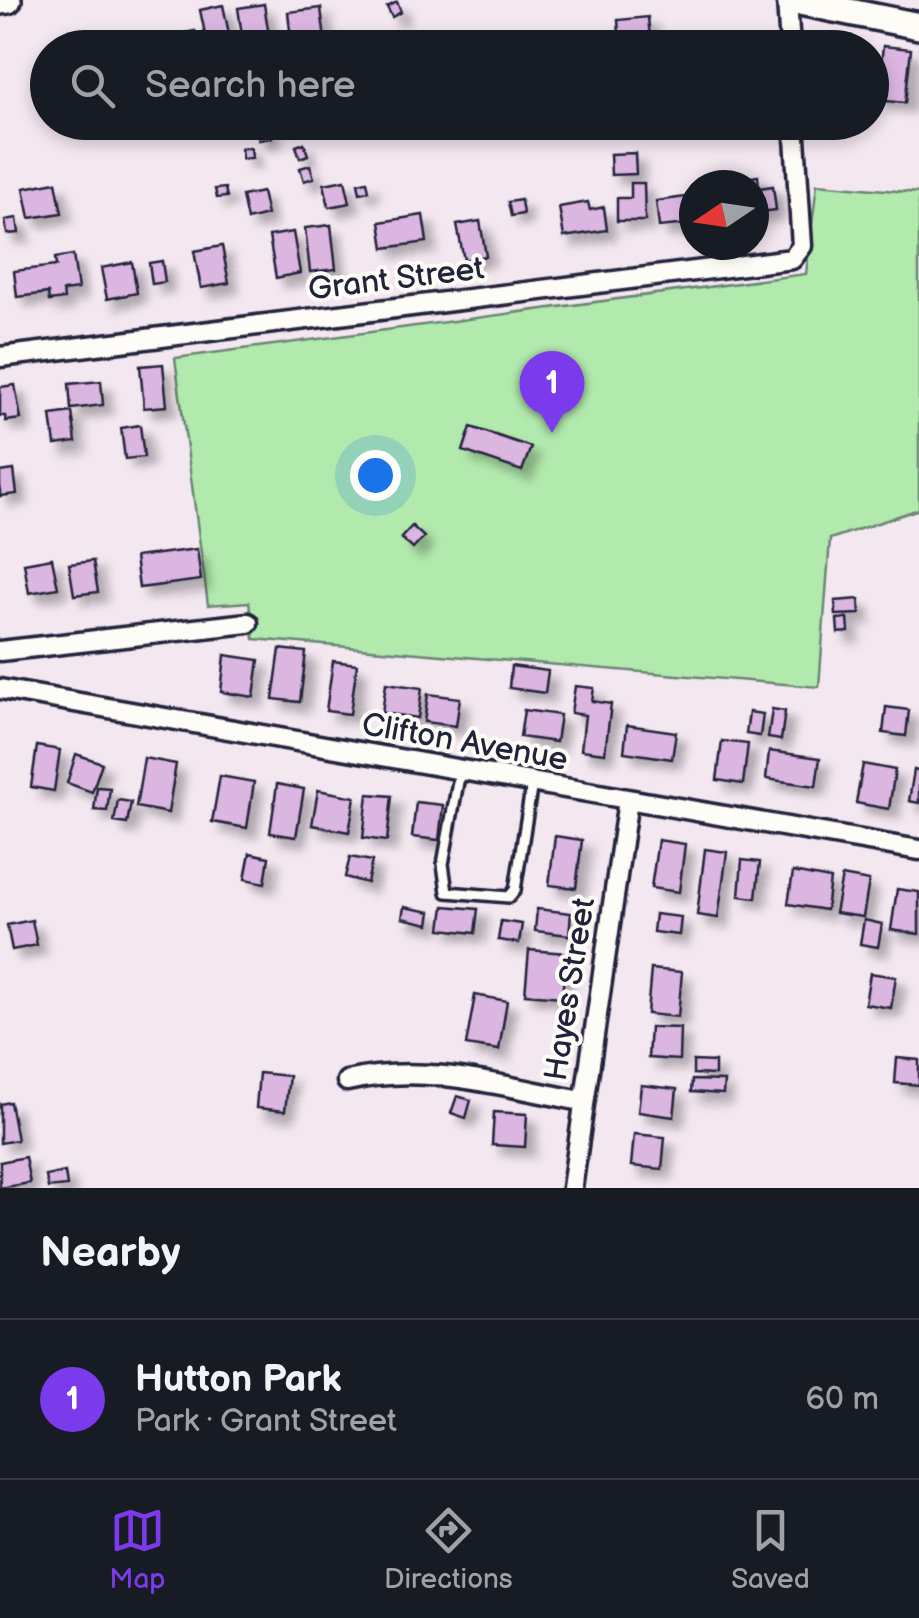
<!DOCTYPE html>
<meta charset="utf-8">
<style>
:root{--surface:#171b24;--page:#20242c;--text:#f1f3f6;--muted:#9ea1a6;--line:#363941;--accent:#7c3aed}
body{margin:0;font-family:"Balsamiq Sans",sans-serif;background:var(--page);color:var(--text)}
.compass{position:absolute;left:679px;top:170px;width:90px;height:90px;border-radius:50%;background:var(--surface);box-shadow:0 5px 15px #0003;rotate:257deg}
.you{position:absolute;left:375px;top:475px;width:35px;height:35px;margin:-25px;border:8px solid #fff;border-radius:50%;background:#1a73e8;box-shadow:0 0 0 15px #1a73e833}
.badge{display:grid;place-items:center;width:65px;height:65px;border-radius:50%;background:var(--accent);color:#fff;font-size:32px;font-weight:700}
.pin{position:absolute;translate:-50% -82px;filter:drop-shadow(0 2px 5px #0008)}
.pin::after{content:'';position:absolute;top:52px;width:35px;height:30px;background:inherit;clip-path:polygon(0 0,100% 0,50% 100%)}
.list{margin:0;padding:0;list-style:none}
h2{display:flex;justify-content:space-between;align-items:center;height:130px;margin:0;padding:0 40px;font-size:42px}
h2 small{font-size:32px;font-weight:400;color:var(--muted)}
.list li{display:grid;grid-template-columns:65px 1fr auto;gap:30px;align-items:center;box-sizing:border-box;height:160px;padding:0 40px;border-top:2px solid var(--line)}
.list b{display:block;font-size:38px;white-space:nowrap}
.list p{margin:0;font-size:32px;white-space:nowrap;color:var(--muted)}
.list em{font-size:32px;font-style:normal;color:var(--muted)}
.icon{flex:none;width:55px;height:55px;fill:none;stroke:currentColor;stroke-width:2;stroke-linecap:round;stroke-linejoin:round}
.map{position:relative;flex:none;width:919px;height:1188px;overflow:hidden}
.search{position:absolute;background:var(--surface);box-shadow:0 5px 15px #0003;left:30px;right:30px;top:30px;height:110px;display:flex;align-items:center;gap:25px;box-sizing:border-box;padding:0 35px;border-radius:55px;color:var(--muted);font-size:38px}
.sheet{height:290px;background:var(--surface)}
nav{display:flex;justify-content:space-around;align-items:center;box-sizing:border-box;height:140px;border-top:2px solid var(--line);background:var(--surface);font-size:28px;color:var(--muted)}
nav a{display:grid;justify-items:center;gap:5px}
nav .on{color:var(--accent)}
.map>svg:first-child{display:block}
.green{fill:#b2eaad;stroke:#6a8674;stroke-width:2.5}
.building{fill:#dbb6e0;stroke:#22223b;stroke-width:2.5;filter:url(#shadow)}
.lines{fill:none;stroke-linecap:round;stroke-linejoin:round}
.service-casing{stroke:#22223b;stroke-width:16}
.minor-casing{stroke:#22223b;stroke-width:25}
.secondary-casing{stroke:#22223b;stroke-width:32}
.service{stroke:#fdfcf7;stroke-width:9}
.minor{stroke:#fdfcf7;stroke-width:18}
.secondary{stroke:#fdfcf7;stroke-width:25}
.labels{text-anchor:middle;stroke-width:8;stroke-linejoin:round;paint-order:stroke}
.street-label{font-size:32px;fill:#22223b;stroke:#fdfcf7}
</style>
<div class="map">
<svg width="919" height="1188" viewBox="0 0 919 1188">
<defs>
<filter id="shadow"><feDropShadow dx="9" dy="9" stdDeviation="5" flood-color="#0004"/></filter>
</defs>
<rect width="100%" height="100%" fill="#f3e7f0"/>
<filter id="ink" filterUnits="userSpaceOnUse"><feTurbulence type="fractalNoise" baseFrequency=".01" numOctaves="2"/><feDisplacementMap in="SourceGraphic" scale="20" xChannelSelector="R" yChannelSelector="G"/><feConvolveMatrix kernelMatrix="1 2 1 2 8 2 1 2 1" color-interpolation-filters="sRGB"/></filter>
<g filter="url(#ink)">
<polygon class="green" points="817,184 919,193 919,509 830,539 819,687 254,639 249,602 208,605 175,358 806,274"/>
<g class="building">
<polygon points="397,2 401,12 392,17 387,7"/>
<polygon points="264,4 271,48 244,48 238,8"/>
<polygon points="223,5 232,48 208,48 200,10"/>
<polygon points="321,8 326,48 292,48 288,12"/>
<polygon points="648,17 651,48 620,48 618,20"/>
<polygon points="195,31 198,48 182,48 179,34"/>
<polygon points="883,46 911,49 905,103 877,100"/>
<polygon points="270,124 272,138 259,140 257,126"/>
<polygon points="304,143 308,155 300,158 296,146"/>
<polygon points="241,148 251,148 252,158 242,159"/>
<polygon points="635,153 636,174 611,175 610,154"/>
<polygon points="310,165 314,178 304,181 300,168"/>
<polygon points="758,176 759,188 773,186 776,210 754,213 754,185 733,185 732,180"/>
<polygon points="345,180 350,203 329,207 324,184"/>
<polygon points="367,181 369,191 360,193 358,183"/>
<polygon points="56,182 62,213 30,218 24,188"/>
<polygon points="631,183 644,183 645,221 617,221 617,198 631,198"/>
<polygon points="225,188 227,197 217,198 215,189"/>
<polygon points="262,192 267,215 247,220 242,196"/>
<polygon points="686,197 689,224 659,227 656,201"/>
<polygon points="521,200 523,214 511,216 508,202"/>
<polygon points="588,202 590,210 604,207 607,230 564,237 559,207"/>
<polygon points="423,215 427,242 384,248 380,222"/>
<polygon points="17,218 19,233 7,234 5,220"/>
<polygon points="480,221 486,256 464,260 457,225"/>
<polygon points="331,225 336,269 310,272 305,228"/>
<polygon points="293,232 300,273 276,278 269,236"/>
<polygon points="222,246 229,283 201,288 194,251"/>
<polygon points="73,255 78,289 63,291 64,299 49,301 48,293 17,297 14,271 56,266 55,258"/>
<polygon points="162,261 165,282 152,284 149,263"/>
<polygon points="132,262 137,293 107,299 101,268"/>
<polygon points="163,364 167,406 144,408 140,366"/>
<polygon points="101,381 103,405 71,409 69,384"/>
<polygon points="15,385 21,419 6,421 5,416 0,416 0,387"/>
<polygon points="72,412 76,442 55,445 51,415"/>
<polygon points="140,425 144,457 125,459 121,428"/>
<polygon points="471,427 531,447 522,471 463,451"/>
<polygon points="14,470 17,494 0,496 0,472"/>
<polygon points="412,526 424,537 413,549 401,538"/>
<polygon points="197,549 201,580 139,588 135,557"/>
<polygon points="52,558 58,588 29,593 24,563"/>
<polygon points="93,561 98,592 74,595 69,564"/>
<polygon points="859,599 860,614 836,615 835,601"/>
<polygon points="848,618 849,632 838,633 837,619"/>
<polygon points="280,649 306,652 300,702 273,699"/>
<polygon points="225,655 259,660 254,697 221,692"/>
<polygon points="333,661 357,664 350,714 326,711"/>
<polygon points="511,666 548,671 545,693 509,688"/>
<polygon points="386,683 422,688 418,718 382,713"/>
<polygon points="575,686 594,688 592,701 611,704 605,753 581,750 585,715 571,713"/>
<polygon points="428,694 460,698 456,726 424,722"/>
<polygon points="886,707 909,710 906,736 883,733"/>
<polygon points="772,709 785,711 781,740 768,738"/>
<polygon points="524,710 560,715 556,742 520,737"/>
<polygon points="749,712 763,714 760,736 746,734"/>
<polygon points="627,725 676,732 672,759 624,752"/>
<polygon points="722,741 748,744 743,784 717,780"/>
<polygon points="37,746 60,750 54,791 31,787"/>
<polygon points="769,751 820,758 816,786 766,779"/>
<polygon points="76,754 102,763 92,792 67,783"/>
<polygon points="144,758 176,764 168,813 136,807"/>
<polygon points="863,764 895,770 889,809 856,803"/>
<polygon points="914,770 919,771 919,803 909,801"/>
<polygon points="220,776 254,782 247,828 212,822"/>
<polygon points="277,784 304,789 296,837 270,833"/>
<polygon points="97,787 110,788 107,811 94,810"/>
<polygon points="318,790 355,797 349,832 312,825"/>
<polygon points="368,794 392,796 387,841 363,838"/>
<polygon points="118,800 131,802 127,824 114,822"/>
<polygon points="416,802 443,805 439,840 412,837"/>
<polygon points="555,836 582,840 576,888 549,885"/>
<polygon points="658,840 685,844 679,892 651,888"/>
<polygon points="705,849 727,852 718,918 697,915"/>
<polygon points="250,853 269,857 265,883 245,879"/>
<polygon points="350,857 372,861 367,883 345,877"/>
<polygon points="742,860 760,862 756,898 739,896"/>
<polygon points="793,872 830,879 826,910 788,904"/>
<polygon points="842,876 869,881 863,917 835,913"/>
<polygon points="897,889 919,892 919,934 891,930"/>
<polygon points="444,906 478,909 475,933 441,929"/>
<polygon points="404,907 431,912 429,924 402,918"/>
<polygon points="537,909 571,913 569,935 535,931"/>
<polygon points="655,914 681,917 679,935 653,932"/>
<polygon points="32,920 37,945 12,950 7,925"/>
<polygon points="864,920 882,924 878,947 860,944"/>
<polygon points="501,921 522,924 519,943 498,940"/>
<polygon points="529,950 566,953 562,997 525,994"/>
<polygon points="651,969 682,972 678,1017 647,1014"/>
<polygon points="870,973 896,977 891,1008 865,1004"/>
<polygon points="475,995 507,1001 499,1050 466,1045"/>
<polygon points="650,1027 680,1028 679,1060 648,1058"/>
<polygon points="897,1058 919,1060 919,1085 895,1083"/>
<polygon points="693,1061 715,1062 715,1075 693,1074"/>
<polygon points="259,1073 289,1076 285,1111 256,1108"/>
<polygon points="692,1080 724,1081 723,1094 691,1092"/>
<polygon points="641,1085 677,1089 674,1117 638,1112"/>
<polygon points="457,1096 471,1100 466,1118 451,1113"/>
<polygon points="10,1102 17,1140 0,1143 0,1104"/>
<polygon points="494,1112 527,1114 525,1147 492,1145"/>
<polygon points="634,1134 665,1137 662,1169 631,1166"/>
<polygon points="25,1157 30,1183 0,1188 0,1162"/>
<polygon points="65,1172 67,1186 48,1188 46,1176"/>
</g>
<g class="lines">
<defs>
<polyline id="service" points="460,771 443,864 447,892 509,897 515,890 532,783"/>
<g id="minor">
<polyline points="787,0 790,48"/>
<polyline points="0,357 792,259 802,246 794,122"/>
<polyline points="0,651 248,623"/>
<polyline points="0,689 919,850"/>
<path d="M 347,1081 C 426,1062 504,1087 582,1101"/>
<polyline points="572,1188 628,800"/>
</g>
<g id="secondary">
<polyline points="790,0 919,26"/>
<polyline points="0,1 8,0"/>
</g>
</defs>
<use href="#service" class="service-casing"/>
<use href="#minor" class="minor-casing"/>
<use href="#secondary" class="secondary-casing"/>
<use href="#service" class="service"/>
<use href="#minor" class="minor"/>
<use href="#secondary" class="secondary"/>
</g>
</g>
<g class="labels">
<g class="street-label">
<text transform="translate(396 278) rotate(-7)" y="11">Grant Street</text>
<text transform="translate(465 741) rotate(10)" y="11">Clifton Avenue</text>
<text transform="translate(569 989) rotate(-81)" y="11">Hayes Street</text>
</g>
</g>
</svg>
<svg class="compass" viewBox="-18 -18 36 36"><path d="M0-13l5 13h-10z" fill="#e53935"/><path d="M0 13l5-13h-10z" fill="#9ea1a6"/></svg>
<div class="you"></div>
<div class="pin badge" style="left:552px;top:433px">1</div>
<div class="search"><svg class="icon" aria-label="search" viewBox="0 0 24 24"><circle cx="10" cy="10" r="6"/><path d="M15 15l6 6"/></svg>Search here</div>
</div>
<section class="sheet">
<h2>Nearby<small></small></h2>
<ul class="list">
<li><span class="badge">1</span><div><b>Hutton Park</b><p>Park · Grant Street</p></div><em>60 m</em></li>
</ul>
</section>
<nav>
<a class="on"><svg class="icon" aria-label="map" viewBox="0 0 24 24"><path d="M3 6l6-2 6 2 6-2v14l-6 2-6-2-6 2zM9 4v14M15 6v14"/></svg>Map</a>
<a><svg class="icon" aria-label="directions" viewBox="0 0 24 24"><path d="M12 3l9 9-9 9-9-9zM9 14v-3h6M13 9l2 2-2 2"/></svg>Directions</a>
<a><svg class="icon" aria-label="saved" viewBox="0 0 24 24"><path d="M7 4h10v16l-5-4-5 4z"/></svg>Saved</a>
</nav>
